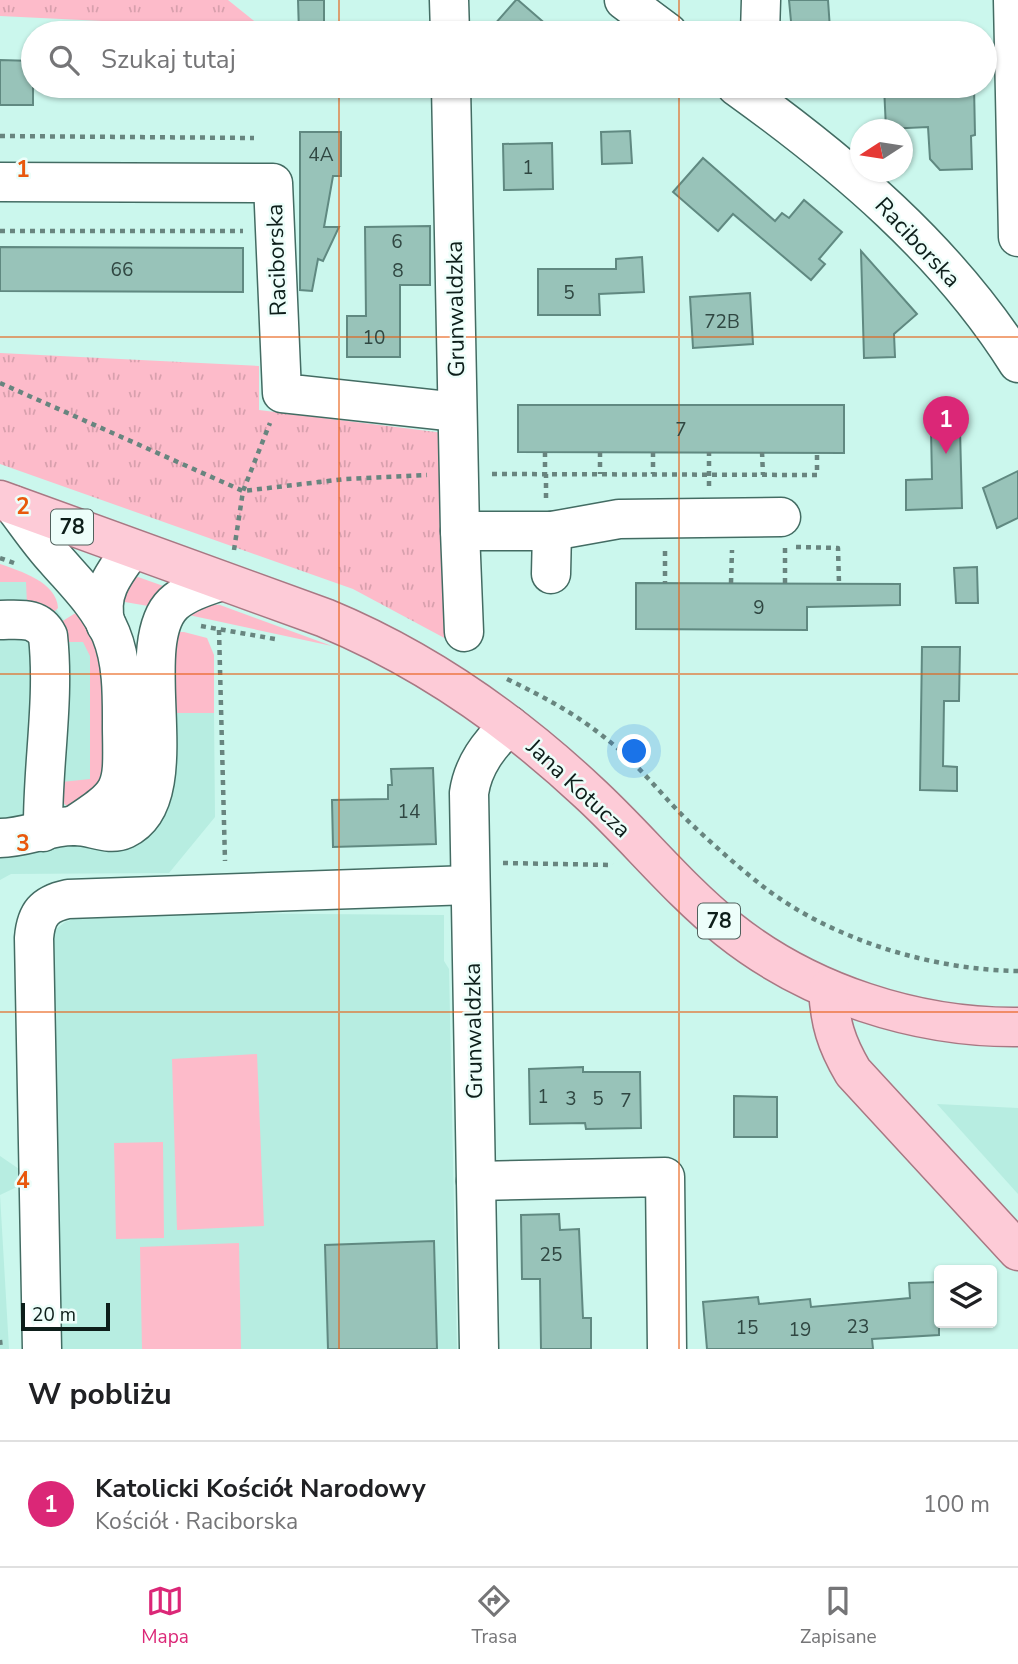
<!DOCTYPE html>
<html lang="pl">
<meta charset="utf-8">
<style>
:root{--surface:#fff;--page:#f2f2f2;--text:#202124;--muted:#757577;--line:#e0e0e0;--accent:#db2777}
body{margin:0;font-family:"Nunito Sans",sans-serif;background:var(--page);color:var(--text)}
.controls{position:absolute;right:21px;bottom:21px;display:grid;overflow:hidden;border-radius:7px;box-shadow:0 2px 5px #0004}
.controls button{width:63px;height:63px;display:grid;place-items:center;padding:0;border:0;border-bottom:2px solid var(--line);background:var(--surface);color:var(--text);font:35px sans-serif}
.compass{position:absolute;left:850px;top:119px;width:63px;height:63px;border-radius:50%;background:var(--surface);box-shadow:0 2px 5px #0004;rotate:258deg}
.scale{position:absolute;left:21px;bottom:18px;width:89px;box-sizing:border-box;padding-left:7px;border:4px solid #0d1e1a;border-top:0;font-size:19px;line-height:24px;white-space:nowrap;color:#0d1e1a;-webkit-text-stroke:5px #edfefa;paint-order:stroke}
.you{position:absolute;left:635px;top:752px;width:24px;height:24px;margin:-18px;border:5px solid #fff;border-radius:50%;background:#1a73e8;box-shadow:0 0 0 10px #1a73e833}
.badge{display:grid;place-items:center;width:46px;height:46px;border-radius:50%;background:var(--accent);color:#fff;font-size:23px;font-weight:700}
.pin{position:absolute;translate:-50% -58px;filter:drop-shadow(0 2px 4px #0008)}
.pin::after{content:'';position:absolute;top:37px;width:24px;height:21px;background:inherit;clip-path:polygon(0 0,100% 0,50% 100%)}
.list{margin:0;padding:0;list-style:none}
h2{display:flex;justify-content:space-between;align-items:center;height:91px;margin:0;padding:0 28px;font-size:30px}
h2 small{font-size:23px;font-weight:400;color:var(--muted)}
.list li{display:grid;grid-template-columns:46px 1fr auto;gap:21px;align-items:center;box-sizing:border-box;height:126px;padding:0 28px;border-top:2px solid var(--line)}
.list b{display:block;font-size:26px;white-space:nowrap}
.list p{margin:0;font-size:23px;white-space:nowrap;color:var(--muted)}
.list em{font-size:23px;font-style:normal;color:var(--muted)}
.icon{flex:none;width:38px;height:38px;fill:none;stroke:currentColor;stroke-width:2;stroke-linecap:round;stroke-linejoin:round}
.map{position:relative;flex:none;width:1018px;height:1349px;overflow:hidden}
.search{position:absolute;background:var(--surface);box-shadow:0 2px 5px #0004;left:21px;right:21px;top:21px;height:77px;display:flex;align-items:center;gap:18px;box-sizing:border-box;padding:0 24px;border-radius:38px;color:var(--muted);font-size:26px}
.sheet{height:217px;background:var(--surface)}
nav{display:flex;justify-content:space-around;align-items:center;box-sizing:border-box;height:98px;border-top:2px solid var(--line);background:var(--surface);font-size:19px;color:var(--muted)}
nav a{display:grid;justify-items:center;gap:4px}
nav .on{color:var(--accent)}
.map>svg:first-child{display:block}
.built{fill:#b7ede1}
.green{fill:#fdbbca}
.park{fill:url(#park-tufts)}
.building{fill:#98c3b9;stroke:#608981;stroke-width:2}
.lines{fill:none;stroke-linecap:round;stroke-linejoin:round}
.minor-casing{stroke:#436c63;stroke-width:41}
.major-casing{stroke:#a87883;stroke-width:41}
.path{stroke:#68857f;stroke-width:4.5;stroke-dasharray:5 5;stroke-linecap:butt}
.minor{stroke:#fff;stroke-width:38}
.major{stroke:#fdcbd7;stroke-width:38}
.grid{fill:none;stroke:#e8590c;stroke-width:2;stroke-opacity:0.55}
.labels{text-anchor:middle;stroke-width:5;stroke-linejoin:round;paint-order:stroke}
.number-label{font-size:19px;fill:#304742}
.shield{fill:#edfefa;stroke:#50615d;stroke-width:2}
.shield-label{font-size:21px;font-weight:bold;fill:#0d1e1a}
.street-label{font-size:23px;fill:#0d1e1a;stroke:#edfefa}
.grid-label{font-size:23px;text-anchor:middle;font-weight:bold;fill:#e8590c;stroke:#edfefa;stroke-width:5;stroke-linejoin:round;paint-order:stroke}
</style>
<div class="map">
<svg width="1018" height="1349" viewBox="0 0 1018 1349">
<defs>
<pattern id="park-tufts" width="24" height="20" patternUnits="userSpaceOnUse" patternTransform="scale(1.75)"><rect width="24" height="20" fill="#fdbbca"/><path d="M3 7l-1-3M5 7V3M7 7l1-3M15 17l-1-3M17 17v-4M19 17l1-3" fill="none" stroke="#d8a0ad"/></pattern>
</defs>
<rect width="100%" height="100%" fill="#cbf7ed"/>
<g class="built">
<polygon points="0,572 26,580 56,609 76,637 98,640 108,712 214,713 215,817 169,873 11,874 0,880"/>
<polygon points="93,912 444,915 444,961 449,969 457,1349 59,1349 50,941 55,930 65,922"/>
<polygon points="937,1104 1018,1108 1018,1194"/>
<polygon points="0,1156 19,1169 19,1186 0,1195 9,1349 0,1349"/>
</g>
<g class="green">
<path d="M 0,564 C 20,571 57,582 58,608 L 53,613 L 27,604 L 26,582 L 0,582 Z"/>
<polygon points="138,577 169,588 154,607 119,601 130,580"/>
<polygon points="211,604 220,605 332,646 184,614"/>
<polygon points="82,609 101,653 109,777 68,807 61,801 62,782 90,779 90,656 83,642 67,642 61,622"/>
<polygon points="172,632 184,632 207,638 214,655 214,713 168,713"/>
<polygon points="257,1054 264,1226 177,1230 172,1059"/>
<polygon points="163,1142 164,1238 116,1239 114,1143"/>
<polygon points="239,1243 241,1349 142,1349 140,1247"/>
</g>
<g class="park">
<polygon points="0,0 228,0 264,29 0,16"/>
<polygon points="0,353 259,366 259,410 444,433 450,641 353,589 0,464"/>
</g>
<g class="building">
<polygon points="298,0 324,0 324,33 299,33"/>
<polygon points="516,0 518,0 556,33 487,33"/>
<polygon points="789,0 828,0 830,29 792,32"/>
<polygon points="0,60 33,61 33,105 0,105"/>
<polygon points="884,86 974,86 975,135 971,136 972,169 940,170 930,159 928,127 886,129"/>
<polygon points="630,131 632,163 602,164 601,132"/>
<polygon points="300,132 341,132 341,176 333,176 324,227 339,227 323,261 318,259 312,291 300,290"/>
<polygon points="552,143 553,189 504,190 503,144"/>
<polygon points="703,158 775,221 782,213 789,218 804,200 842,232 819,259 825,264 811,280 733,214 718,231 673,192"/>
<polygon points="430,226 430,285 400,285 400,357 347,357 347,316 366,316 365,227"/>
<polygon points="0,247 243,248 243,292 0,291"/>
<polygon points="861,251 917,314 894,334 895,357 864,358"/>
<polygon points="642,257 644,292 599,294 600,315 538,315 538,269 616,269 616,259"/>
<polygon points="750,293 753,344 693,348 690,297"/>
<polygon points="518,405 844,405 844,453 518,452"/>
<polygon points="931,429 960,429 962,508 906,510 906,480 932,479"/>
<polygon points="1018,471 1018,518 997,528 983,488"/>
<polygon points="977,567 978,603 956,603 954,568"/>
<polygon points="636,583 900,584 900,605 807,607 807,630 636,629"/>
<polygon points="922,647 960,647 959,701 944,701 943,766 957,767 957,791 920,790"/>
<polygon points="433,768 436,844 333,847 332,800 388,799 388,785 392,785 391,769"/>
<polygon points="583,1067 583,1072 640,1072 641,1128 586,1129 585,1123 530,1124 529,1069"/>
<polygon points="734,1096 777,1097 777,1137 734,1137"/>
<polygon points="559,1214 560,1230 579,1229 583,1318 591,1318 591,1349 541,1349 540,1279 522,1279 521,1215"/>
<polygon points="434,1241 437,1349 328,1349 325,1245"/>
<polygon points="939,1282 939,1335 872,1339 873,1349 707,1349 703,1302 758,1297 759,1304 810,1299 811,1307 910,1298 909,1283"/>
</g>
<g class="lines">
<defs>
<g id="minor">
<polyline points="449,0 450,33"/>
<polyline points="624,0 668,33"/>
<polyline points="1013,0 1018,237"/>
<polyline points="760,33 761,0"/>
<polyline points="451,86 460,531 464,632"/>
<path d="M 736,86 C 843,163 947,250 1018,363"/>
<polyline points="0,182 273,183 282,393 457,412"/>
<path d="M 13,505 C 27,523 40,543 56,560 C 76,583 99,605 111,634 C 123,663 122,698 122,729 C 123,790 125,792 73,826"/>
<polyline points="460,531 552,531 551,574"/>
<polyline points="552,531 619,519 781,517"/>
<path d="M 0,620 C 19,620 38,616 48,636 C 55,701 42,767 43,832"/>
<path d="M 106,625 C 97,594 114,573 132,549"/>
<path d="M 0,838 C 25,838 49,826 73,826 C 91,825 108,837 125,829 C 190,798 129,647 173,604 C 185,592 205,587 221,581"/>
<polyline points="476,1181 665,1177 667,1349"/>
<path d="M 42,1349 L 34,938 C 36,914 44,904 68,899 L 470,885"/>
<path d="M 479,1349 L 469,793 C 473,765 489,745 509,725"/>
</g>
<g id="major">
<path d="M 0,500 L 325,618 C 424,659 510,719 588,792 C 636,836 677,888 728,929 C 808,993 916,1028 1018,1027"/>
<path d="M 828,989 C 830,1023 836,1043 853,1072 L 1018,1251"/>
</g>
</defs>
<use href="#minor" class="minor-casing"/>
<use href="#major" class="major-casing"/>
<g class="path">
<polyline points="0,136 254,138"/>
<polyline points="0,231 243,231"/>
<polyline points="0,383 243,491 345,479 427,475"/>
<polyline points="545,452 545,474"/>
<polyline points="600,452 600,474"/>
<polyline points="653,452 653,474"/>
<polyline points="762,452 763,475"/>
<polyline points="492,474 817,475 817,452"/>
<polyline points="709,486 709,452"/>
<polyline points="546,498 546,474"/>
<polyline points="796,547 838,548 839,584"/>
<polyline points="785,548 785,584"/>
<polyline points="234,550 243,491 270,423"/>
<polyline points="665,551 665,583"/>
<polyline points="0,558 14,563"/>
<polyline points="731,583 732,550"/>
<polyline points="201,626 275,639"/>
<polyline points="219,630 225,861"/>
<path d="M 507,679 C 548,699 580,716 615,746 C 641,768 661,794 685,818 C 710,842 738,867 765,888 C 833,940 933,970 1018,971"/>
<polyline points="503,863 613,865"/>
<polyline points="0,1340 1,1349"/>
</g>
<use href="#minor" class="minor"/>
<use href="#major" class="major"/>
</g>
<path class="grid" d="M 339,0 L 339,33M 679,0 L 679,33M 339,86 L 339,1349M 679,86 L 679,1349M 0,337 L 1018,337M 0,674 L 1018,674M 0,1012 L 1018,1012"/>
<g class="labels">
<g class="number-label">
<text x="321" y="161">4A</text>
<text x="528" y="174">1</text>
<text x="397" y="248">6</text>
<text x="122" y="276">66</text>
<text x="398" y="277">8</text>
<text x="569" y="299">5</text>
<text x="722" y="328">72B</text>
<text x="374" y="344">10</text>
<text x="681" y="436">7</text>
<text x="759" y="614">9</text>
<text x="409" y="818">14</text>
<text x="543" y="1103">1</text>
<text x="571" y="1105">3</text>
<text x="598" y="1105">5</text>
<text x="626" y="1107">7</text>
<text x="551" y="1261">25</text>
<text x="858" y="1333">23</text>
<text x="747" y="1334">15</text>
<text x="800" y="1336">19</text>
</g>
<g class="shield">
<rect x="51" y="509.5" width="42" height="35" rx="5"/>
<rect x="698" y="903.5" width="42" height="35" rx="5"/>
</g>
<g class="shield-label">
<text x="72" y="534">78</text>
<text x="719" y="928">78</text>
</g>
<g class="street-label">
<text transform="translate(918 242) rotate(47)" y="8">Raciborska</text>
<text transform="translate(276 260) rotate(-92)" y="8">Raciborska</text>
<text transform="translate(455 309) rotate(-91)" y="8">Grunwaldzka</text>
<text transform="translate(579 788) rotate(43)" y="8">Jana Kotucza</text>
<text transform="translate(473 1031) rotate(-91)" y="8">Grunwaldzka</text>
</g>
</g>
<g class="grid-label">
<text x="23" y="177">1</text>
<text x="23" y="514">2</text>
<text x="23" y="851">3</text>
<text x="23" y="1188">4</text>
</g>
</svg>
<div class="controls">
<button><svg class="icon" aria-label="layers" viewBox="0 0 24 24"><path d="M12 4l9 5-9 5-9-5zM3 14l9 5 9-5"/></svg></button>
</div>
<svg class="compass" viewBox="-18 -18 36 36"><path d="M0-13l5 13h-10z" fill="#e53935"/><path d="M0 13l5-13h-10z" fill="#757577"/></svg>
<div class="scale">20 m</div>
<div class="you"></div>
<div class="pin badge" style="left:946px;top:454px">1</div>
<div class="search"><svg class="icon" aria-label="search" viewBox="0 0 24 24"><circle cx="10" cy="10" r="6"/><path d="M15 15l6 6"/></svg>Szukaj tutaj</div>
</div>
<section class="sheet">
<h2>W pobliżu<small></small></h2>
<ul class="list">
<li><span class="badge">1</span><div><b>Katolicki Kościół Narodowy</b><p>Kościół · Raciborska</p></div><em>100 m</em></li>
</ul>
</section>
<nav>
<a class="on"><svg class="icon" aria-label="map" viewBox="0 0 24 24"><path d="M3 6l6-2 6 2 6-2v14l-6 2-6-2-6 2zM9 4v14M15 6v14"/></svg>Mapa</a>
<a><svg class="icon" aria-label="directions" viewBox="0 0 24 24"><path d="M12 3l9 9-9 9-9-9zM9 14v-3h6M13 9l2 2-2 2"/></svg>Trasa</a>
<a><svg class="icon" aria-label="saved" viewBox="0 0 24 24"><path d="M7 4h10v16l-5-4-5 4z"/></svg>Zapisane</a>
</nav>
